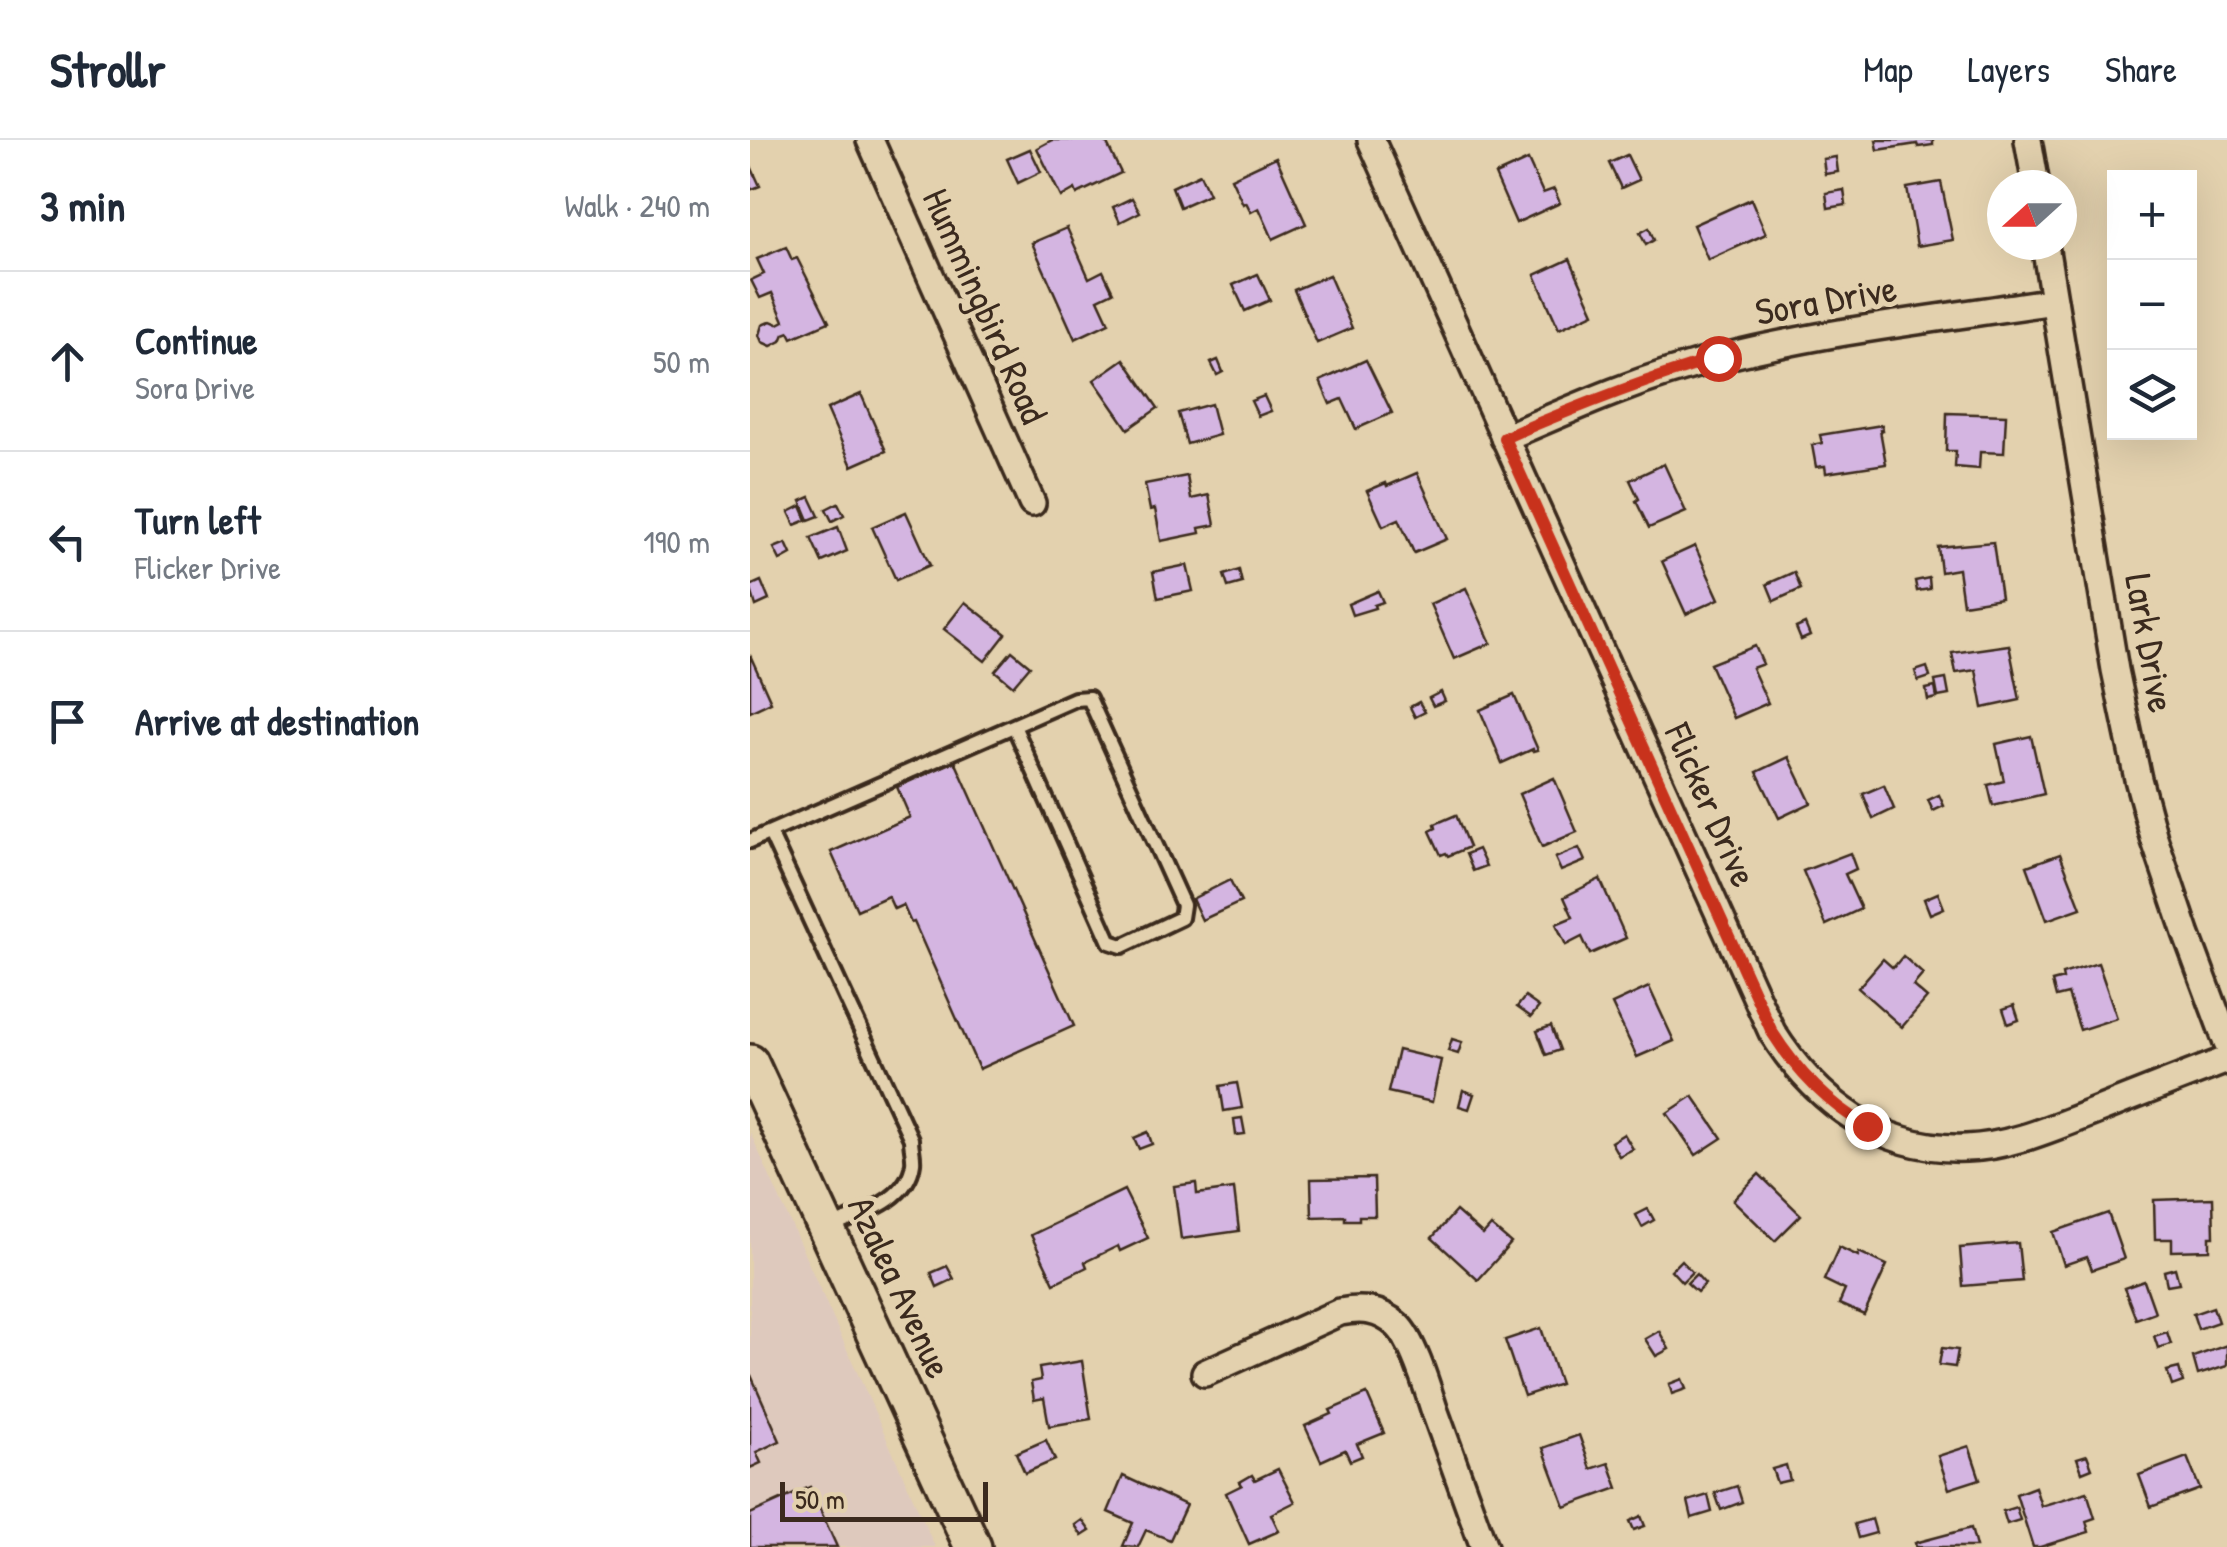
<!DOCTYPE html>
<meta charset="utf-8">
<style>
:root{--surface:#fff;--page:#f6f6f7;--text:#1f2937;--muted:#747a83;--line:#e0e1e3}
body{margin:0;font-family:"Patrick Hand",sans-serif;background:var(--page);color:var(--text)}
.controls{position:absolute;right:30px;top:30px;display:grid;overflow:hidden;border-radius:0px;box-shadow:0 10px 40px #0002}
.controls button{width:90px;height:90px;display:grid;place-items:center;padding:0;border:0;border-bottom:2px solid var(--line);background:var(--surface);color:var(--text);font:50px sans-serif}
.compass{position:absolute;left:1237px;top:30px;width:90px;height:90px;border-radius:50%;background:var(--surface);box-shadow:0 10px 40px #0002;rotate:249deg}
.scale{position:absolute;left:30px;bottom:25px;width:208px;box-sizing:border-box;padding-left:10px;border:5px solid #3b2a1e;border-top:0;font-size:28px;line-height:35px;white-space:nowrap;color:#3b2a1e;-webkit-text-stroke:8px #e3d1ae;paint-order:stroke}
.stop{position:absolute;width:30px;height:30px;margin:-22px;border:8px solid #c8321e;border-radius:50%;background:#fff}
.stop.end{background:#c8321e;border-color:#fff;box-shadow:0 2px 10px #0008}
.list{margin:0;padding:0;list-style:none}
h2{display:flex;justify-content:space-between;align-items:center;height:130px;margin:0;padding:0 40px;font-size:42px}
h2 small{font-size:32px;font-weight:400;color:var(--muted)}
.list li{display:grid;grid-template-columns:65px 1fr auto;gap:30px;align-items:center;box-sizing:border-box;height:180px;padding:0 40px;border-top:2px solid var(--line)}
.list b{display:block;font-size:38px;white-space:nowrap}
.list p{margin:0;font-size:32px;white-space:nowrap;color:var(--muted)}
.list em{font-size:32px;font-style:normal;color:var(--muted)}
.icon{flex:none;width:55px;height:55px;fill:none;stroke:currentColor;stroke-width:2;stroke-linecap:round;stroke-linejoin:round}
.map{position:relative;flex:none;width:1477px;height:1407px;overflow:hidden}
header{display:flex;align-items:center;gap:60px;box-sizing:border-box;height:140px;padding:0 50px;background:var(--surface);border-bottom:2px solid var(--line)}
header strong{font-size:48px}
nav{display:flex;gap:55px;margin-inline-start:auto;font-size:35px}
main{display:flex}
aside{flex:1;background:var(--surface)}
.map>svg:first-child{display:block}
.built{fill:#dec9bd}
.building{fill:#d4b5e1;stroke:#3b2a1e;stroke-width:2.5}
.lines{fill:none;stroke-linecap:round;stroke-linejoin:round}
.lane-casing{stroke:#3b2a1e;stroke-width:20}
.street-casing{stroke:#3b2a1e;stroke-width:32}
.secondary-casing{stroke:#3b2a1e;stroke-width:42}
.lane{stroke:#e3d1ae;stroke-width:12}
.street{stroke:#e3d1ae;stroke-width:25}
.secondary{stroke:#e3d1ae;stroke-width:35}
.route{stroke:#c8321e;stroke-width:12}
.labels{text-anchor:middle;stroke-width:10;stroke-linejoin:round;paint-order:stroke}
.street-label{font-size:38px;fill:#3b2a1e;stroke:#e3d1ae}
</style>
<header>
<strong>Strollr</strong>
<nav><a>Map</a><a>Layers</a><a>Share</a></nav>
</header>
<main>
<aside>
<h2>3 min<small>Walk · 240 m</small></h2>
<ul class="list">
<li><svg class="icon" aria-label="ahead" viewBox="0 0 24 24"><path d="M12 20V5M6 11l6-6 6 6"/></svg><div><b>Continue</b><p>Sora Drive</p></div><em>50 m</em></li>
<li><svg class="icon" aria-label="left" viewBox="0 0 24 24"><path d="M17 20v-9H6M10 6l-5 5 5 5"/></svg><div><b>Turn left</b><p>Flicker Drive</p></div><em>190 m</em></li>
<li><svg class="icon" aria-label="arrive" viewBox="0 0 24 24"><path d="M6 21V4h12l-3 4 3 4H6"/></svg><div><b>Arrive at destination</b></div></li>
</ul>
</aside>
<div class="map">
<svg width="1477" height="1407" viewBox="0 0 1477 1407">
<rect width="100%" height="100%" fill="#e3d1ae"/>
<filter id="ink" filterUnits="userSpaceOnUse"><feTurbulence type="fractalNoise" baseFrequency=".01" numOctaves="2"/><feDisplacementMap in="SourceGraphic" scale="20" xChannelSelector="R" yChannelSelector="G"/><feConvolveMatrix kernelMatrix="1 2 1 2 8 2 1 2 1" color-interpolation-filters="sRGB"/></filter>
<g filter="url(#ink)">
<polygon class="built" points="0,992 185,1407 0,1407"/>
<g class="building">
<polygon points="302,0 355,0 371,33 327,54 325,49 311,57 287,8"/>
<polygon points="1126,0 1183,0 1183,5 1168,7 1167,4 1128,10"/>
<polygon points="280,9 291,32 268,43 257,19"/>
<polygon points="877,15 889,40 871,48 859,23"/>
<polygon points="526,17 556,84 523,99 509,68 501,72 496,62 493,64 481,38"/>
<polygon points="1086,17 1088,32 1075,34 1073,19"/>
<polygon points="778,20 793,53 804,49 810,63 766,83 745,35"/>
<polygon points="0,24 10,46 0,50"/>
<polygon points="450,34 459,54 430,67 422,47"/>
<polygon points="1191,42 1203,100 1167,106 1157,48"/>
<polygon points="1094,50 1096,65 1078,68 1076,53"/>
<polygon points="382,58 390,72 370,82 363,67"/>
<polygon points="1001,59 1016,94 958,120 943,85"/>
<polygon points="317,88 339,138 353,131 363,152 348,159 359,183 325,199 282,103"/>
<polygon points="899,88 904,100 896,105 890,93"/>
<polygon points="36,107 42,120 47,118 79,182 42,198 39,192 34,194 31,201 21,206 12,202 9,195 12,185 21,181 28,184 34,181 22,153 10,158 1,140 14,134 7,119"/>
<polygon points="820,119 844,173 809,189 785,135"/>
<polygon points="508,134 520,160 495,171 483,145"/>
<polygon points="579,135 602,188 567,203 544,150"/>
<polygon points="374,219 408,268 378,289 344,240"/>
<polygon points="468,220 473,232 467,235 461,223"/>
<polygon points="616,220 642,273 606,289 592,259 580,264 570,241"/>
<polygon points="111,254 136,311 102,326 77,269"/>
<polygon points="514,256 521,271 508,276 501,261"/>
<polygon points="461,264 469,295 437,304 428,273"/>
<polygon points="1197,273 1256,275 1254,313 1230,312 1229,329 1205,327 1206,311 1196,311"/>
<polygon points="1132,285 1133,290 1130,290 1136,324 1076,333 1075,326 1066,327 1062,305 1072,303 1070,295"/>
<polygon points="914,324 936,372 899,388 886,361 889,359 880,340"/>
<polygon points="667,333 697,399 664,413 649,379 633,386 617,351 636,343 637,346"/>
<polygon points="437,336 441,359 459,355 465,385 449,388 450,393 411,401 405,369 400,370 395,344"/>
<polygon points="60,357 69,376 59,380 51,361"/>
<polygon points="88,363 94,375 82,381 76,369"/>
<polygon points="51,366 57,380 45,385 39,372"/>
<polygon points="156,372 180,425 146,440 122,387"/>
<polygon points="88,387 97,411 72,422 61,398"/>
<polygon points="1243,402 1251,458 1213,464 1208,429 1191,432 1188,407"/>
<polygon points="36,403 41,414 30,420 24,408"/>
<polygon points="945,406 969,459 936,474 912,421"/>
<polygon points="437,425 443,451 408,458 403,432"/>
<polygon points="489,430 492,443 478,447 474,435"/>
<polygon points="1044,432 1051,449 1024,461 1017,444"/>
<polygon points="1179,438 1180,449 1167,451 1165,441"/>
<polygon points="11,441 19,460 6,466 0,446"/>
<polygon points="716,448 741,503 704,519 680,464"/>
<polygon points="628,451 633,462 624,465 625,468 602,475 598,464"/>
<polygon points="215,462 256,494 235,521 194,489"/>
<polygon points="1055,484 1060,496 1051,500 1046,488"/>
<polygon points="1259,505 1270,560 1233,568 1226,530 1206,533 1202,513"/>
<polygon points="1005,506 1013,524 1002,528 1018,563 984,578 960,524"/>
<polygon points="262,511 280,526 263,546 245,531"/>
<polygon points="0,515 21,562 0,572"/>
<polygon points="1177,527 1180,537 1168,541 1165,531"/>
<polygon points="1196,539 1199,555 1188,557 1185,541"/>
<polygon points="1185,547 1187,558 1178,560 1176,549"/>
<polygon points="691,552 695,561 683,566 679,558"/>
<polygon points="764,555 788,610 784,611 783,609 752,623 730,570"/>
<polygon points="669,562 675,572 665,577 660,567"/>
<polygon points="1281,596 1294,654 1243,666 1238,645 1254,641 1246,604"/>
<polygon points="1039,617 1061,663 1029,678 1007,632"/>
<polygon points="205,621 324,886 229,929 164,782 161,783 153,765 144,769 138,756 107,770 81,712 160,677 147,647"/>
<polygon points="804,638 827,692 792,707 769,654"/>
<polygon points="1134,645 1144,669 1123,679 1113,654"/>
<polygon points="1189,655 1194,666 1183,671 1178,660"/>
<polygon points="706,675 719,707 698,716 696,713 691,715 680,691 686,688 685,684"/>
<polygon points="829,708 835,721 811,731 805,718"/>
<polygon points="728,709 736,726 723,731 716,714"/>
<polygon points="1100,713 1106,729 1095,734 1111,769 1076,785 1053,731"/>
<polygon points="1310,714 1331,768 1297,780 1277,726"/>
<polygon points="850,739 876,798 840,814 832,797 816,805 806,784 823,777 814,757"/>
<polygon points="480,740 491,762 452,780 442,759"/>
<polygon points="1188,753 1194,768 1180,774 1174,759"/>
<polygon points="1153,816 1173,834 1163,846 1177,858 1152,887 1108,848 1133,819 1143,828"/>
<polygon points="1348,823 1367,878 1330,890 1318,854 1306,857 1302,842 1313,839 1312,834"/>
<polygon points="899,847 924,901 887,917 862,864"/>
<polygon points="775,857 789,867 781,877 767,867"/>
<polygon points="1264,865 1269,880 1258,884 1253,869"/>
<polygon points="801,886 810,910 796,915 787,891"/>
<polygon points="702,899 712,902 708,914 698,911"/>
<polygon points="648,910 691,920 682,962 638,952"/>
<polygon points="487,943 492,968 474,971 470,946"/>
<polygon points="713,950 724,954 719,969 709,966"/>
<polygon points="943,956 972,998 946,1015 917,973"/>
<polygon points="492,978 495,994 486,995 484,979"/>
<polygon points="398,992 402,1004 389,1009 384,998"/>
<polygon points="874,994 883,1009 869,1016 861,1002"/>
<polygon points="1009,1034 1051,1075 1025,1101 983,1060"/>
<polygon points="624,1038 625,1076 609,1076 609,1080 595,1080 595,1076 562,1077 561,1039"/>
<polygon points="446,1043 447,1054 484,1049 489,1091 431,1099 424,1046"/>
<polygon points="374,1050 398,1098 370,1111 368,1106 335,1122 337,1127 304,1143 281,1095"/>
<polygon points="1463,1058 1464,1097 1460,1097 1460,1110 1422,1111 1422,1099 1405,1099 1404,1060"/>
<polygon points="898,1069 904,1080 892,1087 886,1075"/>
<polygon points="706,1071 733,1095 741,1086 761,1103 728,1140 682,1098"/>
<polygon points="1358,1073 1374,1119 1342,1130 1337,1117 1314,1125 1303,1092"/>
<polygon points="1268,1103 1272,1141 1213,1146 1210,1108"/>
<polygon points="1089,1107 1108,1116 1109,1112 1137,1125 1114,1175 1089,1164 1095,1150 1074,1140"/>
<polygon points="931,1120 942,1132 932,1142 921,1130"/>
<polygon points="197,1126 204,1139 187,1147 181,1133"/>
<polygon points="1425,1128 1429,1143 1417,1145 1414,1131"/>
<polygon points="946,1134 955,1144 947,1152 937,1143"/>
<polygon points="1394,1141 1405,1172 1386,1179 1374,1148"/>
<polygon points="1463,1167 1468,1182 1448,1189 1443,1174"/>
<polygon points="791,1188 810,1244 774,1256 755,1200"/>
<polygon points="909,1191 919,1209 906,1216 895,1199"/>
<polygon points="1417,1192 1421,1204 1408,1208 1404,1196"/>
<polygon points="1477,1205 1477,1226 1448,1235 1443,1217"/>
<polygon points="1192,1208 1208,1210 1205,1227 1189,1225"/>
<polygon points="332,1221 341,1279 299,1286 294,1258 284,1260 281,1242 291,1240 289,1228"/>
<polygon points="1429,1228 1433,1242 1422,1246 1417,1231"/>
<polygon points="0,1233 30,1301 6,1312 11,1323 0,1328"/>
<polygon points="932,1239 936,1249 922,1254 919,1244"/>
<polygon points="617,1254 634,1293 607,1304 612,1316 600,1321 595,1310 571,1321 555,1286 582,1274 580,1270"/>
<polygon points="829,1295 841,1329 859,1323 868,1348 815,1367 793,1308"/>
<polygon points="296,1300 305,1320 275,1333 266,1313"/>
<polygon points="1219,1306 1230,1339 1199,1349 1188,1316"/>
<polygon points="1337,1315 1342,1328 1332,1332 1327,1318"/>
<polygon points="1437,1317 1450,1349 1401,1367 1389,1335"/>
<polygon points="1036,1325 1040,1340 1027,1343 1022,1329"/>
<polygon points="528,1329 545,1362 521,1374 529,1391 499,1404 476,1353 492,1345 490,1342 502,1335 505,1340"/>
<polygon points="373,1336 436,1365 420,1400 396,1390 388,1407 373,1406 383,1383 358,1372"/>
<polygon points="987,1346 992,1362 971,1370 965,1353"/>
<polygon points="60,1347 87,1407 0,1407 0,1374"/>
<polygon points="1285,1347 1291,1366 1337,1352 1345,1378 1336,1381 1339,1392 1290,1407 1283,1407 1266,1354"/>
<polygon points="958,1355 962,1372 942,1378 938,1361"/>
<polygon points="1266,1367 1270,1380 1257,1384 1253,1371"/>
<polygon points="891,1376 895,1386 884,1390 880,1381"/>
<polygon points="1122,1379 1126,1393 1108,1398 1104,1384"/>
<polygon points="332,1380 340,1391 332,1396 325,1385"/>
<polygon points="1221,1388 1226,1407 1166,1407 1165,1403"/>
</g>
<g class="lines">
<defs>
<g id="lane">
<path d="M 20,693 L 161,999 C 161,1007 164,1016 163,1023 C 158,1062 109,1074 79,1088"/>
<polyline points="0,701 325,559 339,558 433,765 431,778 372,806 360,802 264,586"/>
</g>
<g id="street">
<polyline points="120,0 282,363"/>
<path d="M 621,0 L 1022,892 C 1066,962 1131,1011 1216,1008 C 1259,1007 1302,988 1341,973 C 1386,955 1432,937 1477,920"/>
<polyline points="1278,0 1286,45"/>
<polyline points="1295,105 1365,530 1388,639 1404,698 1436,793 1477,903"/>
<path d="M 754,298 C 825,267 895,236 970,218 C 1079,190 1194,178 1304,161"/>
<path d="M 455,1233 L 590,1172 C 612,1168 629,1169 647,1185 C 663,1200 677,1247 684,1269 C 701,1315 717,1361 734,1407"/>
</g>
<polyline id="secondary" points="0,923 223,1407"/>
</defs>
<use href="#lane" class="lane-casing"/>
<use href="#street" class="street-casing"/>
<use href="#secondary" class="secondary-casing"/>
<use href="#lane" class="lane"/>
<use href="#street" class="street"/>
<use href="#secondary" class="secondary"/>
</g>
</g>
<g class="lines" filter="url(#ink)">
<path class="route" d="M 968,218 C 894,240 825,267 754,298 L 1022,892 C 1047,932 1077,963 1117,986"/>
</g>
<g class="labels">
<g class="street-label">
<text transform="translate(1076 160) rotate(-10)" y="13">Sora Drive</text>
<text transform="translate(235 166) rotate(66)" y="13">Hummingbird Road</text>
<text transform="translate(1400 503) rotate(80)" y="13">Lark Drive</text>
<text transform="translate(961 665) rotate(66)" y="13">Flicker Drive</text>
<text transform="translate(150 1147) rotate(65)" y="13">Azalea Avenue</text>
</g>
</g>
</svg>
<div class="controls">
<button>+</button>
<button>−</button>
<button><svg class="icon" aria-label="layers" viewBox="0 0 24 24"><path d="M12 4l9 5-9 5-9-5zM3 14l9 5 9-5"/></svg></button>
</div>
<svg class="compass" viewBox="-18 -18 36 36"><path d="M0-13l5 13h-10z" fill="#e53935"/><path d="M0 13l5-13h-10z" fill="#747a83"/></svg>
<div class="scale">50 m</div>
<div class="stop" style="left:968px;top:218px"></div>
<div class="stop end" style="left:1117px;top:986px"></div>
</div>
</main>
